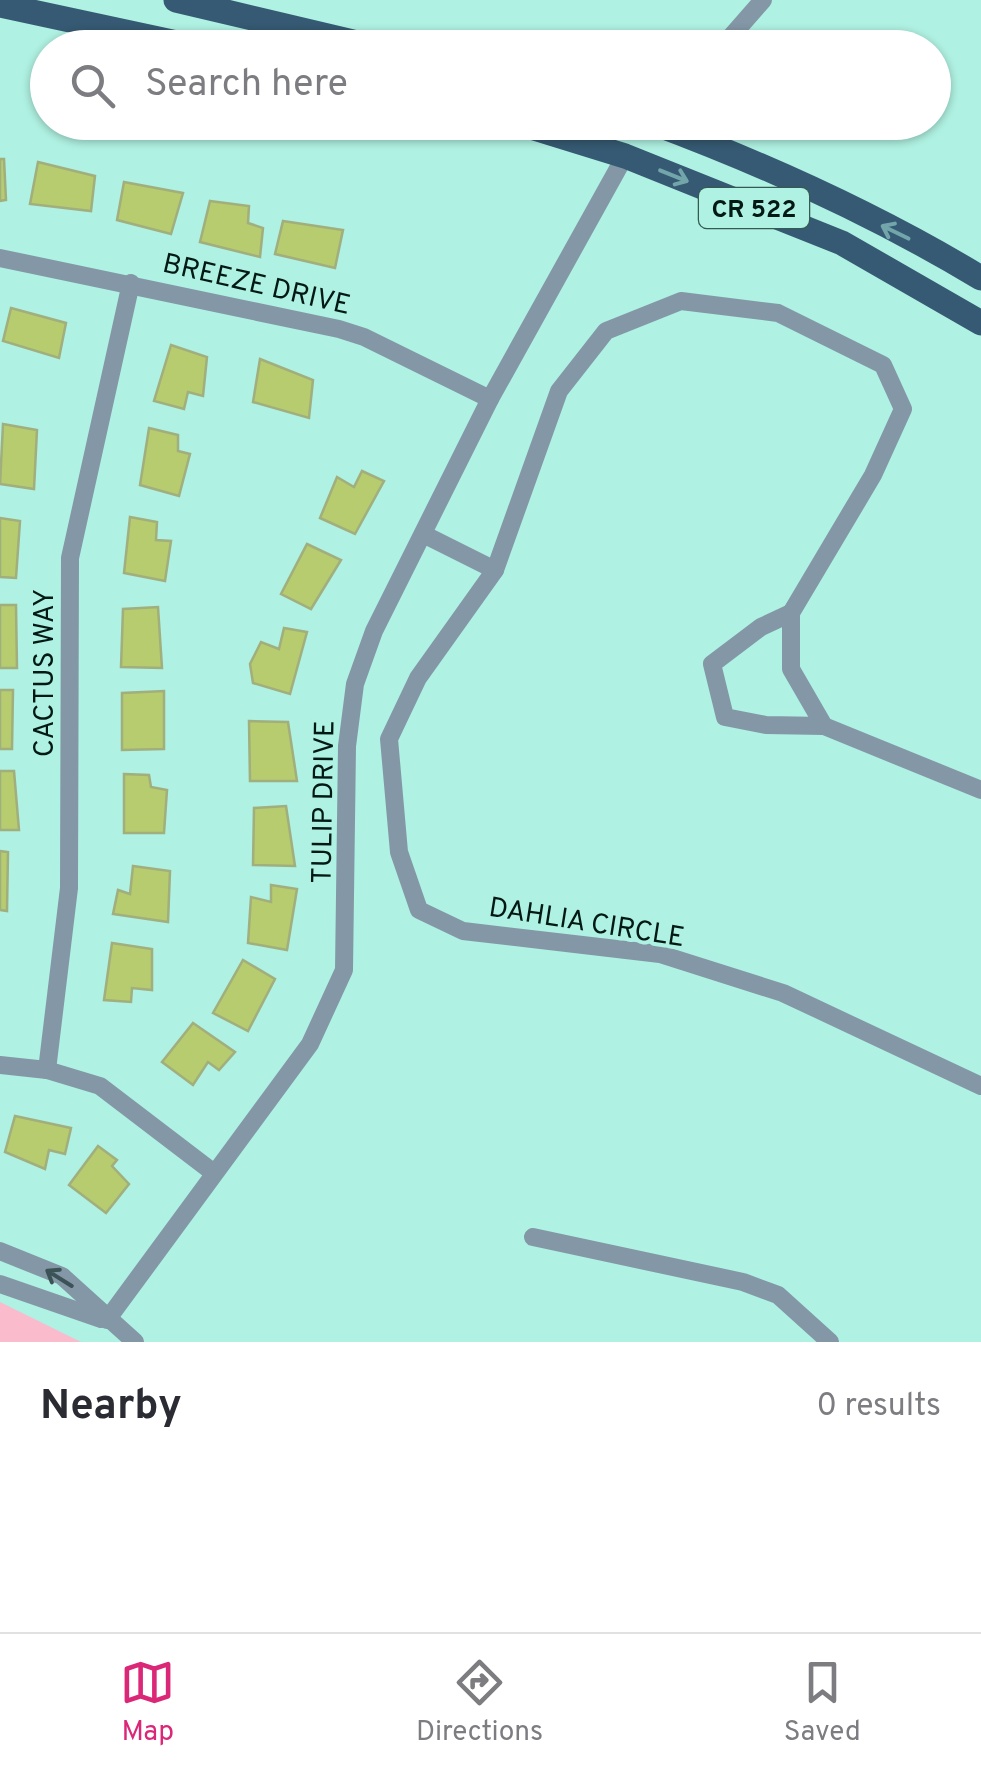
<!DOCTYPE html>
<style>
:root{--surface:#fff;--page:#f7f7f7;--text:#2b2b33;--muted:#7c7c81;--line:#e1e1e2;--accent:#db2777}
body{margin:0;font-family:Overpass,sans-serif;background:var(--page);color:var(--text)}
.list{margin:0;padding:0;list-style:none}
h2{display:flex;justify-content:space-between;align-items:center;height:130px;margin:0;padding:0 40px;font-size:42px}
h2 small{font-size:32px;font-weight:400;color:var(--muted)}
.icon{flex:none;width:55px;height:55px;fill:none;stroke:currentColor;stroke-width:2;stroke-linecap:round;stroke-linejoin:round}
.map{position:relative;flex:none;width:981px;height:1342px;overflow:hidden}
.search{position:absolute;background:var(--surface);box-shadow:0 2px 8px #0004;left:30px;right:30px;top:30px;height:110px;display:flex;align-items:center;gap:25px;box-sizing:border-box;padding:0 35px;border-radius:55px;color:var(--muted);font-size:38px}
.sheet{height:290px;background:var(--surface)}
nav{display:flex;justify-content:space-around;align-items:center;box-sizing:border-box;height:140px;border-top:2px solid var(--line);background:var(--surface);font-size:28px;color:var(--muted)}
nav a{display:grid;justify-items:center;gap:5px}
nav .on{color:var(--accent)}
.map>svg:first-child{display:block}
.green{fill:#fabbcd}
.building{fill:#b6cc6e;stroke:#a1ae7d;stroke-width:2.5}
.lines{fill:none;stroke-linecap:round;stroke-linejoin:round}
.street{stroke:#8497a6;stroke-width:18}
.primary{stroke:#365a73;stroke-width:25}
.oneway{stroke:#72a6aa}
.oneway2{stroke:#3b5256}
.labels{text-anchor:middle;stroke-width:8;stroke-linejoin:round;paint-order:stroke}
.shield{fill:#aff1e2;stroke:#345a52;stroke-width:2.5}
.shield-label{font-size:25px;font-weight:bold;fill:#001914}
.street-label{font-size:28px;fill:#001914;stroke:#aff1e2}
</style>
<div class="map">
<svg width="981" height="1342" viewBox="0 0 981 1342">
<rect width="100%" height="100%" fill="#aff1e2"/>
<polygon class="green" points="0,1302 81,1342 0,1342"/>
<g class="building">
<polygon points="0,159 4,159 6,200 0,201"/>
<polygon points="38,162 95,176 91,211 30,204"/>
<polygon points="124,182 183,193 171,234 117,220"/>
<polygon points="210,201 249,206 248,223 263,228 260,257 200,242"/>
<polygon points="283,221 343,230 335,268 275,254"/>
<polygon points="11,308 66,323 59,358 3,341"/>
<polygon points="171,345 207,357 203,396 188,392 184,409 154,401"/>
<polygon points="260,359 313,380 309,418 253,402"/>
<polygon points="3,424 37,430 34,489 0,484"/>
<polygon points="149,428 178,435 178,451 190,454 179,496 140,485"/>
<polygon points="362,471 384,481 355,534 320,518 337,477 354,487"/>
<polygon points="130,517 157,522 156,540 171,541 165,581 124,573"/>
<polygon points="0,518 20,521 16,578 0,577"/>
<polygon points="307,544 341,560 311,609 281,594"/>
<polygon points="0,605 16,605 17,668 0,668"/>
<polygon points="158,607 162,668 121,667 123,609"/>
<polygon points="284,628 307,632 290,694 253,683 250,664 261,642 279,649"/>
<polygon points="0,690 13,690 12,749 0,749"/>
<polygon points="164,691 164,749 122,750 122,693"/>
<polygon points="249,721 288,722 297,781 250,781"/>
<polygon points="0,771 14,771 19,830 0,830"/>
<polygon points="124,774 149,775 151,787 167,790 164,833 124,833"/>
<polygon points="286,806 295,866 253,865 254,808"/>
<polygon points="0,851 8,852 7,911 0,910"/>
<polygon points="133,866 170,871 168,922 113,914 118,890 130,894"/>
<polygon points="271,885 297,889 287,950 248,943 251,897 271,902"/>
<polygon points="112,943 152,949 152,990 132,988 131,1002 104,1000"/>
<polygon points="243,960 275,979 248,1031 213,1013"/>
<polygon points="193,1023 235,1052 219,1070 208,1062 193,1085 162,1062"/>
<polygon points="15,1116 71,1128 65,1154 49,1150 45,1169 5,1152"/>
<polygon points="98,1146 117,1160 112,1166 129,1184 106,1213 69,1185"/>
</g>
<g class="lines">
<g class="street">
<polyline points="721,48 763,0"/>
<polyline points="0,258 339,329 364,337 490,399"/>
<polyline points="423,534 495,570"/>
<polyline points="791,613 761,627 712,664 725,717 766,725 824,726"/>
<polyline points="981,790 824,726 791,669 791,613 873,475 903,409 883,365 778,313 681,301 606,331 559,391 495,570 418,678 389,739 399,852 419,910 463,931 660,954 783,993 981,1086"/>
<polyline points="0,1065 47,1070 100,1086 214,1173"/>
<polyline points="47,1070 69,888 70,558 131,283"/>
<polyline points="533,1237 743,1282 778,1295 830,1342"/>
<polyline points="0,1251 62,1276 135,1342"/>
<polyline points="0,1284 101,1319"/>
<polyline points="107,1320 310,1044 344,970 347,746 355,684 374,631 490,399 625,156"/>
</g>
<g class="primary">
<polyline points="176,0 378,48"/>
<polyline points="0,5 200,48"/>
<polyline points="515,122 625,156 842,243 981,323"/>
<path d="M 651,122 C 764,164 878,216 981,278"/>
</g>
</g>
<defs><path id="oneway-shaft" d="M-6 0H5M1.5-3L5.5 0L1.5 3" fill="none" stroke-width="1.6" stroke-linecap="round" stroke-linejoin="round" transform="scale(2.5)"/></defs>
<g class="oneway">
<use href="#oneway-shaft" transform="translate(674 176) rotate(22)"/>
<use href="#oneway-shaft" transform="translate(895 232) rotate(-154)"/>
</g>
<use class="oneway2" href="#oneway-shaft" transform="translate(59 1278) rotate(-148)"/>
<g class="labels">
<rect class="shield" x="699" y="188" width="110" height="40" rx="8"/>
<g class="shield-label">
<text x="754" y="217">CR 522</text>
</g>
<g class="street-label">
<text transform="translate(257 283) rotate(13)" y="10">BREEZE DRIVE</text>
<text transform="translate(43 673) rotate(-90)" y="10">CACTUS WAY</text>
<text transform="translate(322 802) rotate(-89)" y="10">TULIP DRIVE</text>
<text transform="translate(587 921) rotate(9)" y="10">DAHLIA CIRCLE</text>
</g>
</g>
</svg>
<div class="search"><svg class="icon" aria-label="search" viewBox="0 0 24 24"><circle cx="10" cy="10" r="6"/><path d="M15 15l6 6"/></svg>Search here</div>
</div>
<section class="sheet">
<h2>Nearby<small>0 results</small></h2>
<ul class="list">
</ul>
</section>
<nav>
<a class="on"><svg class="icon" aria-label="map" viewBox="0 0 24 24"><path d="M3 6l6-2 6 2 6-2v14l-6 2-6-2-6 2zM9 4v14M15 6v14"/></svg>Map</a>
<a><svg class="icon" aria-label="directions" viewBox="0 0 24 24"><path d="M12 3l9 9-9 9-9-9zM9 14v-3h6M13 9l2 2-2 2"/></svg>Directions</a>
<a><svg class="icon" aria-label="saved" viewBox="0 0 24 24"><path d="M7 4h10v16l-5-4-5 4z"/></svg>Saved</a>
</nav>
